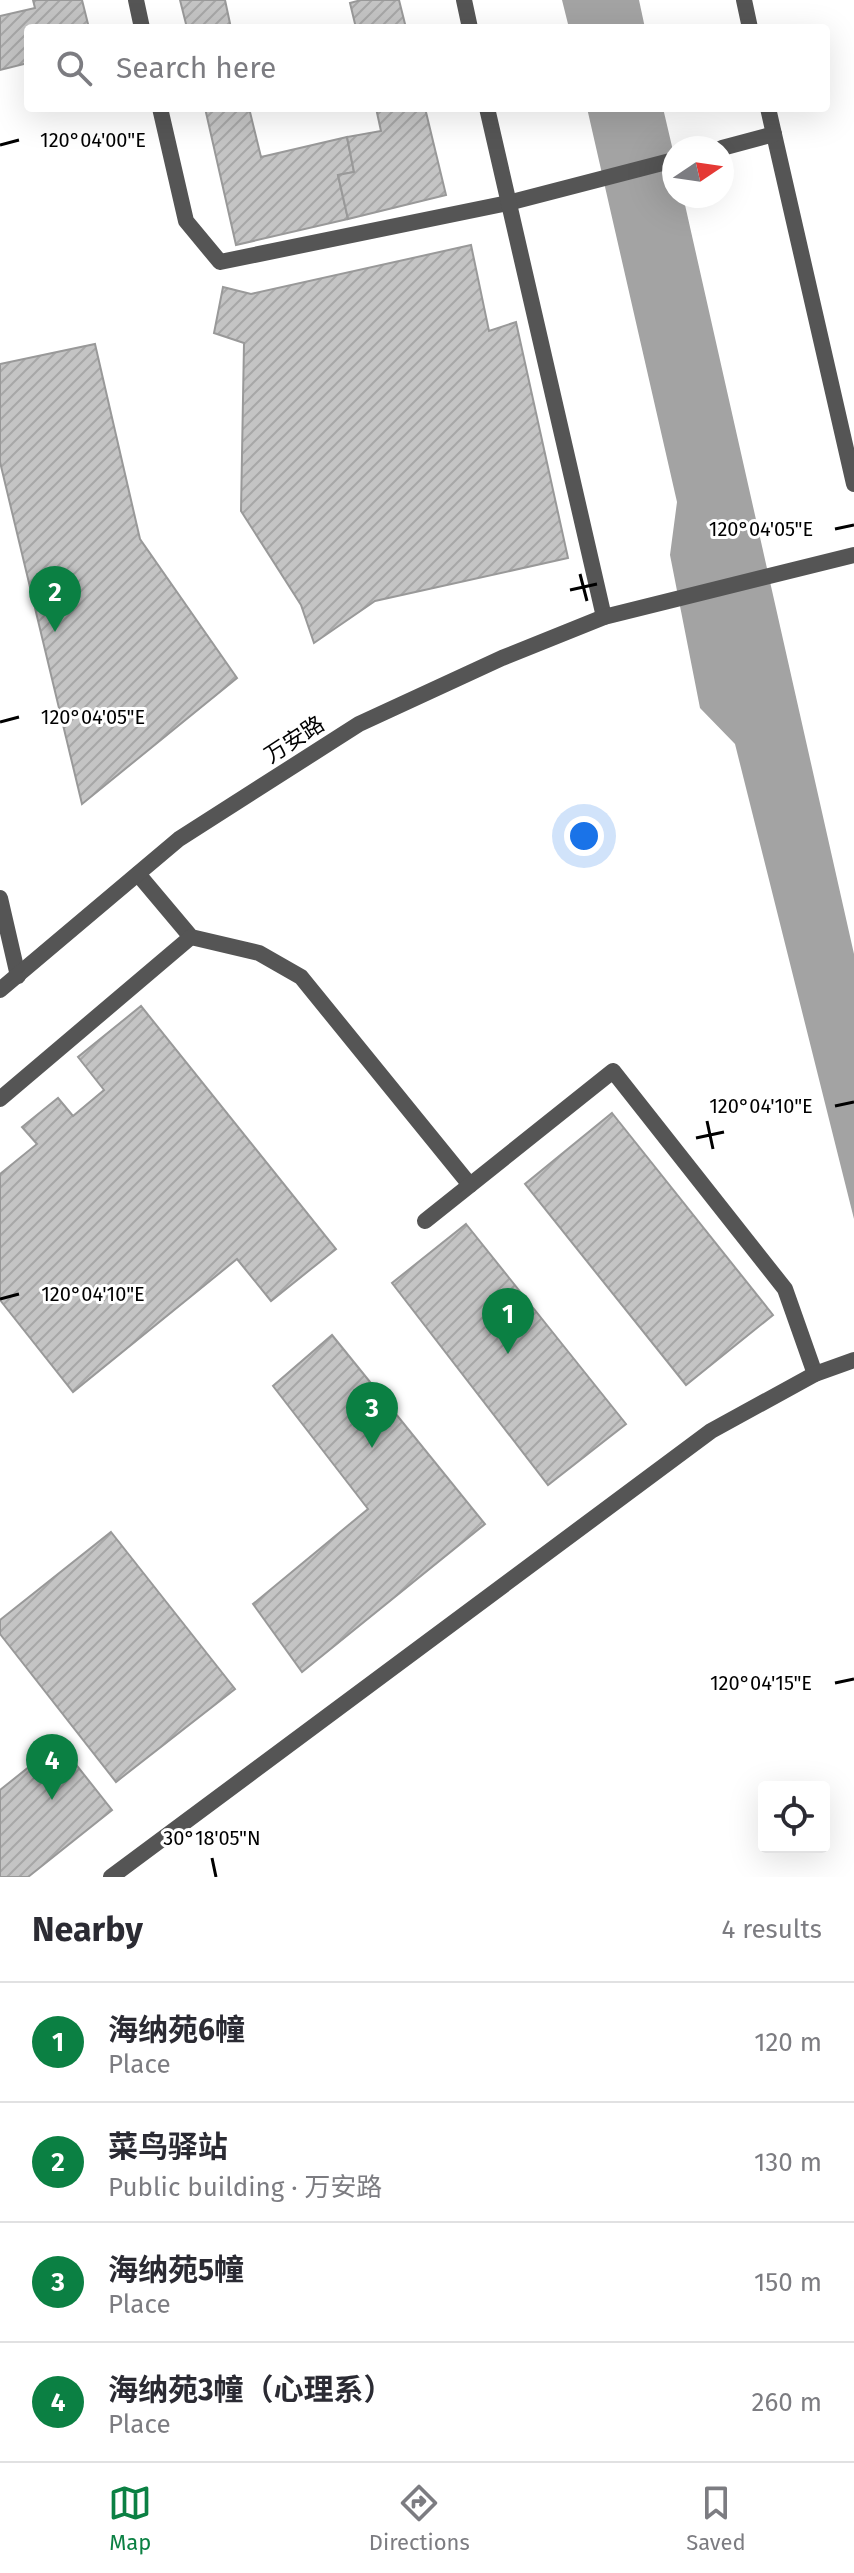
<!DOCTYPE html>
<meta charset="utf-8">
<style>
:root{--surface:#fff;--page:#f2f2f3;--text:#2b2b33;--muted:#7c7c81;--line:#e1e1e2;--accent:#0b8043}
body{margin:0;font-family:"Fira Sans","Noto Sans SC",sans-serif;background:var(--page);color:var(--text)}
.controls{position:absolute;right:24px;bottom:24px;display:grid;overflow:hidden;border-radius:8px;box-shadow:0 8px 32px #0002}
.controls button{width:72px;height:72px;display:grid;place-items:center;padding:0;border:0;border-bottom:2px solid var(--line);background:var(--surface);color:var(--text);font:40px sans-serif}
.compass{position:absolute;left:662px;top:136px;width:72px;height:72px;border-radius:50%;background:var(--surface);box-shadow:0 8px 32px #0002;rotate:77deg}
.you{position:absolute;left:584px;top:836px;width:28px;height:28px;margin:-20px;border:6px solid #fff;border-radius:50%;background:#1a73e8;box-shadow:0 0 0 12px #1a73e833}
.badge{display:grid;place-items:center;width:52px;height:52px;border-radius:50%;background:var(--accent);color:#fff;font-size:26px;font-weight:700}
.pin{position:absolute;translate:-50% -66px;filter:drop-shadow(0 2px 4px #0008)}
.pin::after{content:'';position:absolute;top:42px;width:28px;height:24px;background:inherit;clip-path:polygon(0 0,100% 0,50% 100%)}
.list{margin:0;padding:0;list-style:none}
h2{display:flex;justify-content:space-between;align-items:center;height:104px;margin:0;padding:0 32px;font-size:34px}
h2 small{font-size:26px;font-weight:400;color:var(--muted)}
.list li{display:grid;grid-template-columns:52px 1fr auto;gap:24px;align-items:center;box-sizing:border-box;height:120px;padding:0 32px;border-top:2px solid var(--line)}
.list b{display:block;font-size:30px;white-space:nowrap}
.list p{margin:0;font-size:26px;white-space:nowrap;color:var(--muted)}
.list em{font-size:26px;font-style:normal;color:var(--muted)}
.icon{flex:none;width:44px;height:44px;fill:none;stroke:currentColor;stroke-width:2;stroke-linecap:round;stroke-linejoin:round}
.map{position:relative;flex:none;width:854px;height:1877px;overflow:hidden}
.search{position:absolute;background:var(--surface);box-shadow:0 8px 32px #0002;left:24px;right:24px;top:24px;height:88px;display:flex;align-items:center;gap:20px;box-sizing:border-box;padding:0 28px;border-radius:8px;color:var(--muted);font-size:30px}
.sheet{height:584px;background:var(--surface)}
nav{display:flex;justify-content:space-around;align-items:center;box-sizing:border-box;height:112px;border-top:2px solid var(--line);background:var(--surface);font-size:22px;color:var(--muted)}
nav a{display:grid;justify-items:center;gap:4px}
nav .on{color:var(--accent)}
.map>svg:first-child{display:block}
.water{fill:#a3a3a3}
.building{fill:url(#building-hatch);stroke:#999;stroke-width:2}
.lines{fill:none;stroke-linecap:round;stroke-linejoin:round}
.lane{stroke:#555;stroke-width:16}
.street{stroke:#555;stroke-width:16}
.ticks{fill:none;stroke:#000;stroke-width:3}
.labels{text-anchor:middle;stroke-width:6;stroke-linejoin:round;paint-order:stroke}
.street-label{font-size:22px;fill:#000;stroke:#fff}
.ticks-label{font-size:20px;text-anchor:middle;fill:#000;stroke:#fff;stroke-width:6;stroke-linejoin:round;paint-order:stroke}
</style>
<div class="map">
<svg width="854" height="1877" viewBox="0 0 854 1877">
<defs>
<pattern id="building-hatch" width="6" height="6" patternUnits="userSpaceOnUse" patternTransform="scale(2)"><rect width="6" height="6" fill="#c4c4c4"/><path d="M-1 1l2-2M0 6l6-6M5 7l2-2" fill="none" stroke="#a7a7a7"/></pattern>
</defs>
<rect width="100%" height="100%" fill="#fff"/>
<g class="water">
<polygon points="562,0 639,0 645,28 569,28"/>
<polygon points="587,108 663,108 674,155 674,196 683,196 854,954 854,1219 735,744 700,708 670,555 677,502"/>
</g>
<g class="building">
<polygon points="33,0 82,0 89,28 28,28 28,63 0,70 0,16 35,8"/>
<polygon points="180,0 225,0 231,28 187,28"/>
<polygon points="361,0 399,0 406,28 356,28 350,3"/>
<polygon points="205,108 249,108 261,157 347,137 354,172 338,175 348,219 236,245"/>
<polygon points="376,108 425,108 446,195 348,219 338,175 354,172 347,137 381,131"/>
<polygon points="471,245 489,331 516,322 568,558 375,601 314,643 301,605 241,511 244,343 214,333 223,287 251,294"/>
<polygon points="95,344 140,539 237,678 82,804 0,462 0,364"/>
<polygon points="141,1006 336,1249 271,1301 237,1259 73,1392 0,1300 0,1174 37,1144 22,1127 58,1098 73,1116 104,1090 78,1057"/>
<polygon points="612,1113 773,1315 686,1385 525,1184"/>
<polygon points="466,1224 626,1424 548,1485 392,1283"/>
<polygon points="332,1335 485,1524 302,1672 253,1604 368,1509 273,1386"/>
<polygon points="111,1532 235,1689 116,1782 0,1634 0,1620"/>
<polygon points="59,1743 112,1810 28,1877 0,1877 0,1790"/>
</g>
<g class="lines">
<g class="lane">
<polyline points="138,874 191,937 259,953 301,977 470,1185"/>
<polyline points="0,1099 191,937"/>
<polyline points="425,1221 613,1071 785,1289 815,1374"/>
</g>
<g class="street">
<polyline points="136,0 142,28"/>
<polyline points="464,0 470,28"/>
<polyline points="744,0 750,28"/>
<polyline points="160,108 186,221 220,262 508,203 674,160"/>
<polyline points="487,108 604,617"/>
<polyline points="768,108 854,484"/>
<polyline points="722,148 774,134"/>
<polyline points="0,898 18,976"/>
<polyline points="0,990 179,839 359,724 502,658 604,617 854,555"/>
<polyline points="111,1877 711,1431 815,1374 854,1360"/>
</g>
</g>
<path class="ticks" d="M 0,145 L 19,140M 835,529 L 854,525M 580,574 L 587,601M 570,590 L 597,584M 0,722 L 19,717M 835,1106 L 854,1102M 707,1121 L 713,1149M 696,1138 L 724,1132M 0,1299 L 19,1294M 835,1683 L 854,1679M 212,1858 L 216,1877"/>
<g class="labels">
<g class="street-label">
<text transform="translate(294 739) rotate(-33)" y="8">万安路</text>
</g>
</g>
<g class="ticks-label">
<text x="93" y="147">120°04'00"E</text>
<text x="761" y="536">120°04'05"E</text>
<text x="93" y="724">120°04'05"E</text>
<text x="761" y="1113">120°04'10"E</text>
<text x="93" y="1301">120°04'10"E</text>
<text x="761" y="1690">120°04'15"E</text>
<text x="212" y="1845">30°18'05"N</text>
</g>
</svg>
<div class="controls">
<button><svg class="icon" aria-label="locate" viewBox="0 0 24 24"><circle cx="12" cy="12" r="6"/><path d="M12 2v4M12 18v4M2 12h4M18 12h4"/></svg></button>
</div>
<svg class="compass" viewBox="-18 -18 36 36"><path d="M0-13l5 13h-10z" fill="#e53935"/><path d="M0 13l5-13h-10z" fill="#7c7c81"/></svg>
<div class="you"></div>
<div class="pin badge" style="left:508px;top:1354px">1</div>
<div class="pin badge" style="left:55px;top:632px">2</div>
<div class="pin badge" style="left:372px;top:1448px">3</div>
<div class="pin badge" style="left:52px;top:1800px">4</div>
<div class="search"><svg class="icon" aria-label="search" viewBox="0 0 24 24"><circle cx="10" cy="10" r="6"/><path d="M15 15l6 6"/></svg>Search here</div>
</div>
<section class="sheet">
<h2>Nearby<small>4 results</small></h2>
<ul class="list">
<li><span class="badge">1</span><div><b>海纳苑6幢</b><p>Place</p></div><em>120 m</em></li>
<li><span class="badge">2</span><div><b>菜鸟驿站</b><p>Public building · 万安路</p></div><em>130 m</em></li>
<li><span class="badge">3</span><div><b>海纳苑5幢</b><p>Place</p></div><em>150 m</em></li>
<li><span class="badge">4</span><div><b>海纳苑3幢（心理系）</b><p>Place</p></div><em>260 m</em></li>
</ul>
</section>
<nav>
<a class="on"><svg class="icon" aria-label="map" viewBox="0 0 24 24"><path d="M3 6l6-2 6 2 6-2v14l-6 2-6-2-6 2zM9 4v14M15 6v14"/></svg>Map</a>
<a><svg class="icon" aria-label="directions" viewBox="0 0 24 24"><path d="M12 3l9 9-9 9-9-9zM9 14v-3h6M13 9l2 2-2 2"/></svg>Directions</a>
<a><svg class="icon" aria-label="saved" viewBox="0 0 24 24"><path d="M7 4h10v16l-5-4-5 4z"/></svg>Saved</a>
</nav>
